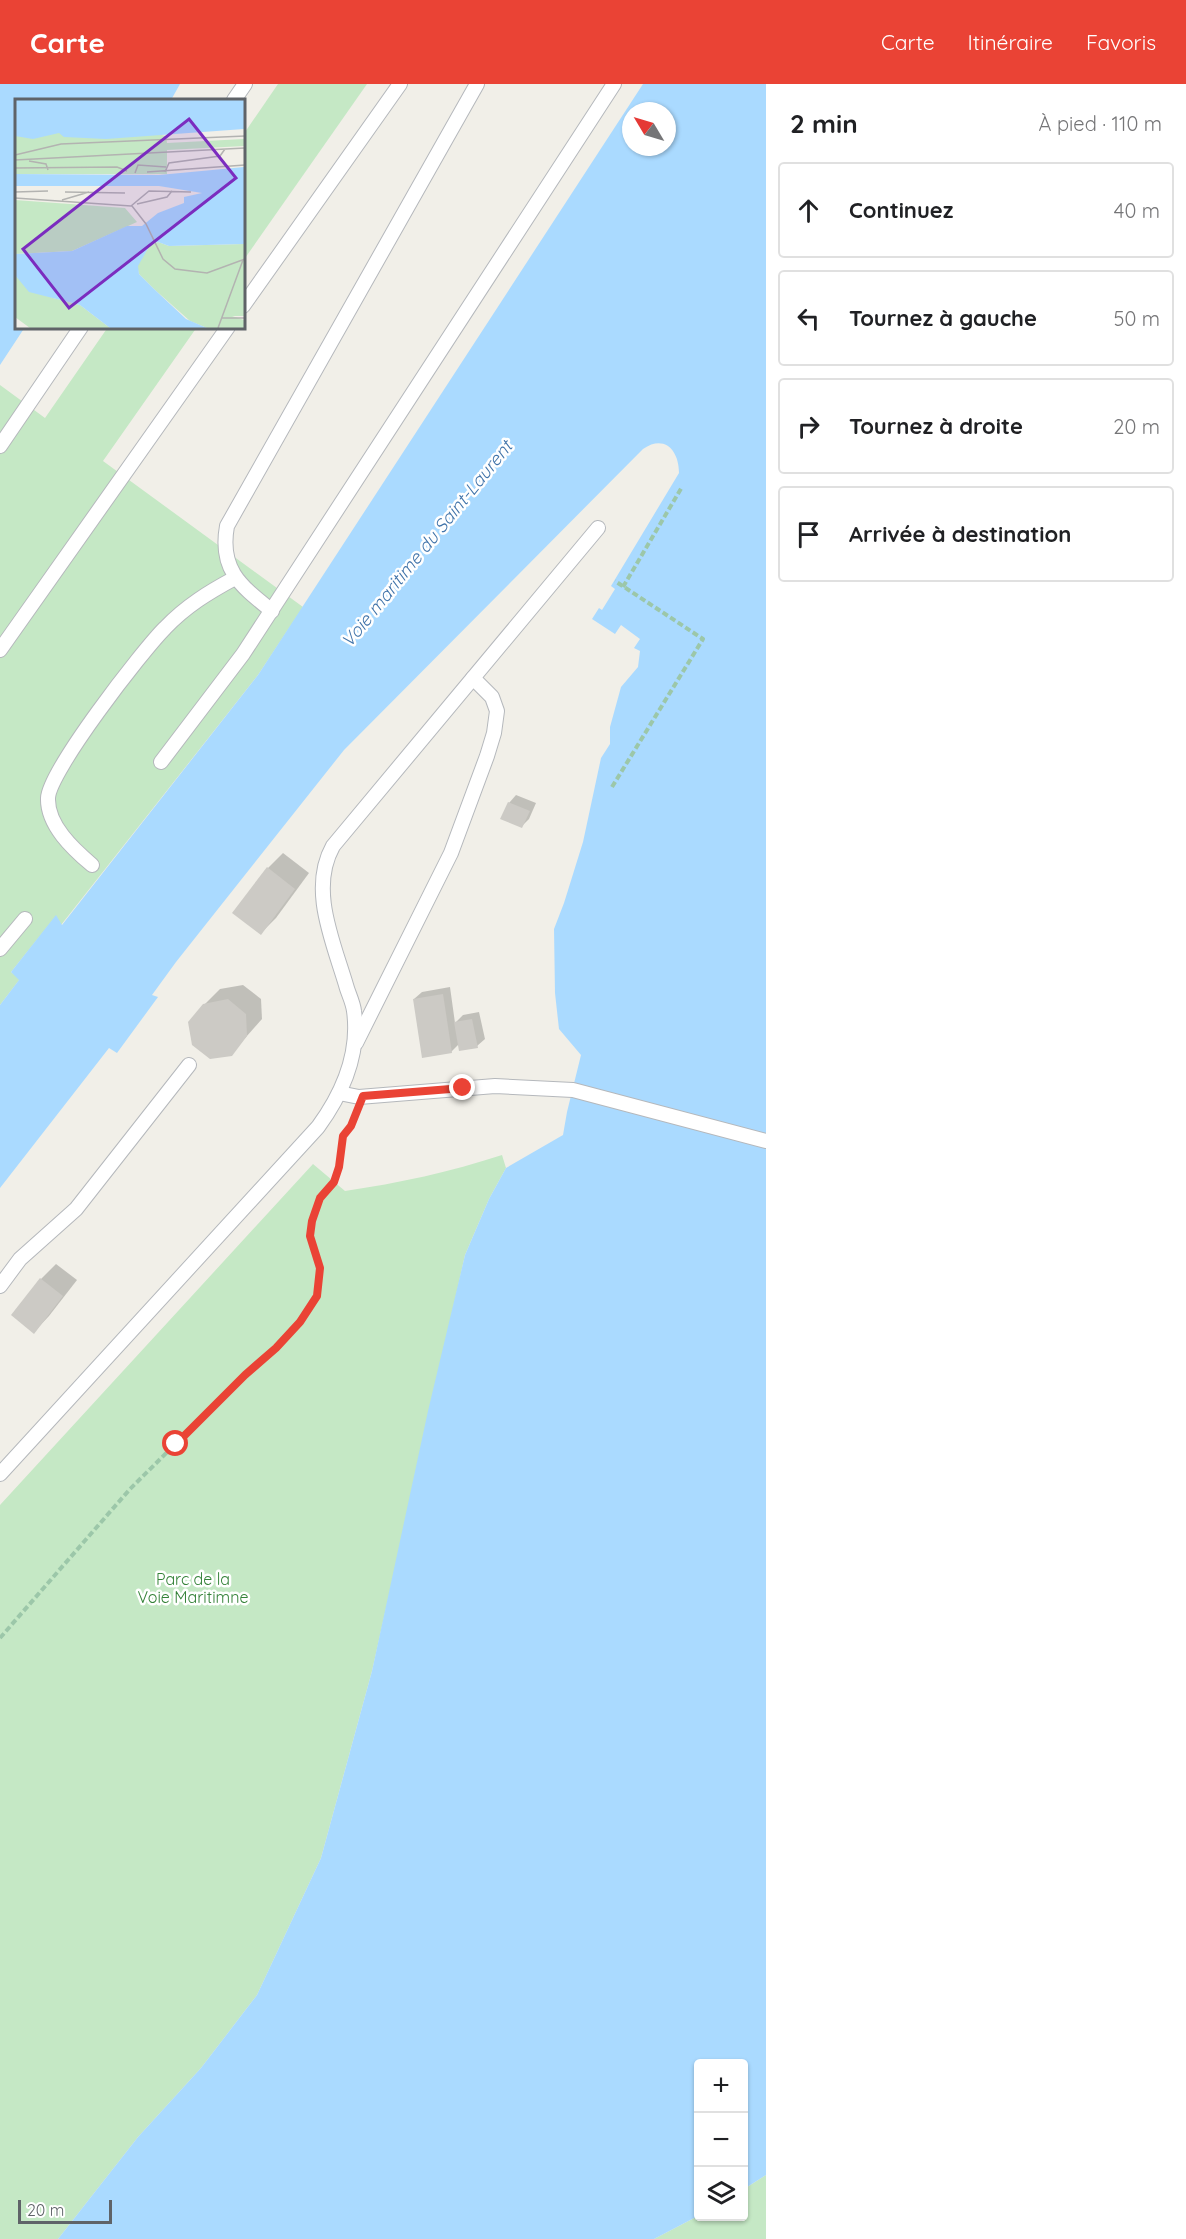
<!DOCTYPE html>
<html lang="fr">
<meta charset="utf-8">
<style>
:root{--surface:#fff;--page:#f6f6f6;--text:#202124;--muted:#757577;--line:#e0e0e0;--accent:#ea4335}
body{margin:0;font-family:Quicksand,sans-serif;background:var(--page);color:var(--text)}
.controls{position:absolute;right:18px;bottom:18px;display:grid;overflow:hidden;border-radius:6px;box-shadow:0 2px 4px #0004}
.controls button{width:54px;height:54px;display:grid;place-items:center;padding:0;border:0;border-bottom:2px solid var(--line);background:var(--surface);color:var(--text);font:30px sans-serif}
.compass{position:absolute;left:622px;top:18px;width:54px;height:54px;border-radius:50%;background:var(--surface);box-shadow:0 2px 4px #0004;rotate:308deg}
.scale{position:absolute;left:18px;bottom:15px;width:94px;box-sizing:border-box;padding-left:6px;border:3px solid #5f6368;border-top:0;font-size:16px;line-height:21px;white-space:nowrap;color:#5f6368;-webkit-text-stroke:4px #fff;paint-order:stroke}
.stop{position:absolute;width:18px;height:18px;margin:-14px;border:4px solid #ea4335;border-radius:50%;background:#fff}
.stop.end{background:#ea4335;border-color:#fff;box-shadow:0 2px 6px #0008}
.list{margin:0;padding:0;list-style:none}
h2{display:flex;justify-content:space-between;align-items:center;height:78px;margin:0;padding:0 24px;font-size:26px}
h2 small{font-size:20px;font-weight:400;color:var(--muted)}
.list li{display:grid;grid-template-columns:39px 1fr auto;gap:18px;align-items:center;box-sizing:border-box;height:96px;margin:0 12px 12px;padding:0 12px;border:2px solid var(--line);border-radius:6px}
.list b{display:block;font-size:22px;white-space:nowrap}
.list em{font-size:20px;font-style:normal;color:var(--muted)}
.icon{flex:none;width:33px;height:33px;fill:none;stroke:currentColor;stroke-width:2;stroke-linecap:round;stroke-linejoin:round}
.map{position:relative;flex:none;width:766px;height:2155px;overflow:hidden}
header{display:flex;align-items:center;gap:36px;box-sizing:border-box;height:84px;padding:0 30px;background:var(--accent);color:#fff}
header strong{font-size:28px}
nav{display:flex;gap:33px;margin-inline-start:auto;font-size:21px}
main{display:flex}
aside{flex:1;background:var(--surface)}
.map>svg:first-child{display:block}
.green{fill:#c5e8c5}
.water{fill:#aadaff;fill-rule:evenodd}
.shadow{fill:#0003}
.building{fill:#cccac5}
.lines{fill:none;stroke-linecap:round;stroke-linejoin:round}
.service-casing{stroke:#b5b8bc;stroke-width:16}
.path{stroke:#9cc7a9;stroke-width:4;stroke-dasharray:6 3;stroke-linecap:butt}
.service{stroke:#fff;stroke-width:14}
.route{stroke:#ea4335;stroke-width:8}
.labels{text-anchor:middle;stroke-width:5;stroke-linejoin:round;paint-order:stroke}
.park-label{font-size:16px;fill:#348238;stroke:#fff}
.water-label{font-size:18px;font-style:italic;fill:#4174aa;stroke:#fff}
.inset-road{fill:none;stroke:#b3b3b1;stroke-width:1.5}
.view{fill:#7b2cbf;fill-opacity:0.15;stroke:#7b2cbf;stroke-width:3}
.inset-edge{fill:none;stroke:#5f6368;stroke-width:3}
</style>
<header>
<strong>Carte</strong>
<nav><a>Carte</a><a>Itinéraire</a><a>Favoris</a></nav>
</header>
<main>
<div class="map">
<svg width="766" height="2155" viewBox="0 0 766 2155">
<rect width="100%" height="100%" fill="#f1efe8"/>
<g class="green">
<polygon points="278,0 367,0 243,177 243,51"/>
<polygon points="108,243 197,243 103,377 303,523 258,591 61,841 56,832 11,888 20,895 0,921 0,301 45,334"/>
<path d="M 502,1071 L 506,1084 L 489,1115 L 465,1171 L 372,1587 L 321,1774 L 257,1911 L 201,1984 L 138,2053 L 58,2155 L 0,2155 L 0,1421 L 313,1080 L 345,1107 C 399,1099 450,1088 502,1071 Z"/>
<polygon points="766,2091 766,2155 654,2155 698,2132 744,2132 744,2105"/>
</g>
<g class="water">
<polygon points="0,0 180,0 171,16 16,16 16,243 25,243 0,281"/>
<path d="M 643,0 L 766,0 L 766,2091 L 744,2105 L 744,1980 L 698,1980 L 698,2132 L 654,2155 L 58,2155 L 138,2053 L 201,1984 L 257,1911 L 321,1774 L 372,1587 L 428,1327 L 465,1171 L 489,1115 L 506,1084 L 563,1051 L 567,1028 L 581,971 L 559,945 L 555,909 L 554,845 L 564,819 L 583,758 L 601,674 L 610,660 L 610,643 L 621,603 L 638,583 L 640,567 L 634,564 L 640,555 L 621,541 L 615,550 L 592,535 L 599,524 L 602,526 L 615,505 L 611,502 L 679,389 C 679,367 665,350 643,365 L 344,666 L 176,878 L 152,911 L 158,913 L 117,969 L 109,964 L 0,1104 L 0,921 L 19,896 L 11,888 L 56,831 L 62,841 L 258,591 ZM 631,27 L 667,27 L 667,63 L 631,63 Z"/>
</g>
<g class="shadow">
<polygon points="516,711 536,719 529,735 522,742 509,719"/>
<polygon points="283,769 309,789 276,834 261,849 268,784"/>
<polygon points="243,901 261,915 262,935 231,970 204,921 220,905"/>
<polygon points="450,903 455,939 463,931 479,928 485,955 477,962 459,960 451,968 414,915 422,908"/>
<polygon points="56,1180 77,1196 49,1232 34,1248 41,1195"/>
</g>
<g class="building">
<polygon points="508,718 530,727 522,744 500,735"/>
<polygon points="267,783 295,805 261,851 232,829"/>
<polygon points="443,910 452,969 422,974 413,915"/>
<polygon points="228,915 246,930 247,952 232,972 210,975 192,961 188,938 203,920"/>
<polygon points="472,935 478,964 459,967 454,938"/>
<polygon points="40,1194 63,1212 34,1250 11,1231"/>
</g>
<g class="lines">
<defs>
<g id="service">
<polyline points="234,16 245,0"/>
<polyline points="243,222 400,0"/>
<polyline points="0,362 81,243"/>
<path d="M 272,527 C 241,502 219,486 227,442 L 477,0"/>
<polyline points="0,566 228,243"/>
<polyline points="161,678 243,570 614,0"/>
<path d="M 92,781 C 73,765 47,741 48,714 C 49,687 142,567 165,544 C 186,522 209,508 235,494"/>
<polyline points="0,865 25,835"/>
<polyline points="356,959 451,769 487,672 494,649 497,627 492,613 473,594"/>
<polyline points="339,1009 359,1013 495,1002 573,1006 766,1057"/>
<polyline points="0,1202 20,1175 76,1125 189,981"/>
<path d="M 0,1390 L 318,1043 C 342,1010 360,970 354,927 C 353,918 348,909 346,901 C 333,857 309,805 333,762 L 598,444"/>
</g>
</defs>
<use href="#service" class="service-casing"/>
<g class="path">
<polyline points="623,503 682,403"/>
<polyline points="612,703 703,555 615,497"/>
<polyline points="0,1554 130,1405 245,1291 276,1264 300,1237 317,1212 320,1183 310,1152 312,1137 320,1114 334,1098 339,1083 343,1052 355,1033"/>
</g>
<use href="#service" class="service"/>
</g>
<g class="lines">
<polyline class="route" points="176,1360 245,1291 276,1264 300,1238 317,1212 320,1184 310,1152 312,1137 320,1114 334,1098 339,1083 343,1052 351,1042 363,1012 463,1004"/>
</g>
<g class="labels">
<g class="park-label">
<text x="193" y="1501">Parc de la<tspan x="193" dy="18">Voie Maritimne</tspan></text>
</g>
<g class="water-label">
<text transform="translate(427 460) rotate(-51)" y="6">Voie maritime du Saint-Laurent</text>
</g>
</g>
<g transform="translate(15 15)">
<rect width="230" height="230" fill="#f1efe8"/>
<path d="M 0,0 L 151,37 L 152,44 L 229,40 L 229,47 L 152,51 L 152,75 L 0,75 ZM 0,101 L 110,109 L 122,123 L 57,152 L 0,155 ZM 143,143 L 154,147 L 229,145 L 229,217 L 217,217 L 229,221 L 229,229 L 192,229 L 175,222 L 139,190 L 124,175 L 122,167 L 135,146 ZM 0,176 L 8,184 L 38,199 L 65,206 L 95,229 L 15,229 L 0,218 Z" fill="#c5e8c5"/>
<path d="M 0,0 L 229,0 L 229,30 L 91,40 L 49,38 L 44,34 L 18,40 L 0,37 ZM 229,68 L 229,145 L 154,147 L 143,143 L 135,146 L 123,167 L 124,175 L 139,190 L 171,220 L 192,229 L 95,229 L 65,206 L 14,193 L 0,176 L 0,155 L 57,152 L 112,127 L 127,127 L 143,114 L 169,104 L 169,98 L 187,94 L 144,87 L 0,87 L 0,75 L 144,76 Z" fill="#aadaff"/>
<path class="inset-road" d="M 0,56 L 46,45 L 230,37M 0,61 L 230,49M 14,62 L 31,65 L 33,71M 0,69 L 102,68 L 112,72M 132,73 L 230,66M 150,73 L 154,64 L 205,57 L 210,50M 120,74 L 123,66 L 151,68M 0,93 L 33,92M 50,93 L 110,94M 0,99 L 116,107 L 134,92 L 176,93M 47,101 L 74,93M 122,105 L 152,98 L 157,92M 117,107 L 131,125 L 148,160 L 160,170 L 192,174 L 230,160M 207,219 L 230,219M 203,229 L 228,161"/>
<path class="view" d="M 174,20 L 221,79 L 54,209 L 8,150 Z"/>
<rect width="230" height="230" class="inset-edge"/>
</g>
</svg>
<div class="controls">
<button>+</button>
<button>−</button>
<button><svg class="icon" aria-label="layers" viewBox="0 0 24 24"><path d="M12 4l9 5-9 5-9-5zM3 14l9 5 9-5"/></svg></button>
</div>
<svg class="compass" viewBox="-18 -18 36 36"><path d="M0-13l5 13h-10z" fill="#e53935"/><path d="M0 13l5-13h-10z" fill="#757577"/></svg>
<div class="scale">20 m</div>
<div class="stop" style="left:176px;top:1360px"></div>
<div class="stop end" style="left:463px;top:1004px"></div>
</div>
<aside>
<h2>2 min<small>À pied · 110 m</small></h2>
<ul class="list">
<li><svg class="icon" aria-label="ahead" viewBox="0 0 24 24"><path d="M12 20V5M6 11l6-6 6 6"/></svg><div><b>Continuez</b></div><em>40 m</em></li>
<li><svg class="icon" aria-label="left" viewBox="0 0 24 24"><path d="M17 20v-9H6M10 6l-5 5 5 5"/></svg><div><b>Tournez à gauche</b></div><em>50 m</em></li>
<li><svg class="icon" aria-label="right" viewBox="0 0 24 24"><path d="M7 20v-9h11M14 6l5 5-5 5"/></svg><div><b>Tournez à droite</b></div><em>20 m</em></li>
<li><svg class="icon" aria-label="arrive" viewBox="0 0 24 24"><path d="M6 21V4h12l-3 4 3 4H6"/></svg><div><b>Arrivée à destination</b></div></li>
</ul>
</aside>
</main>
